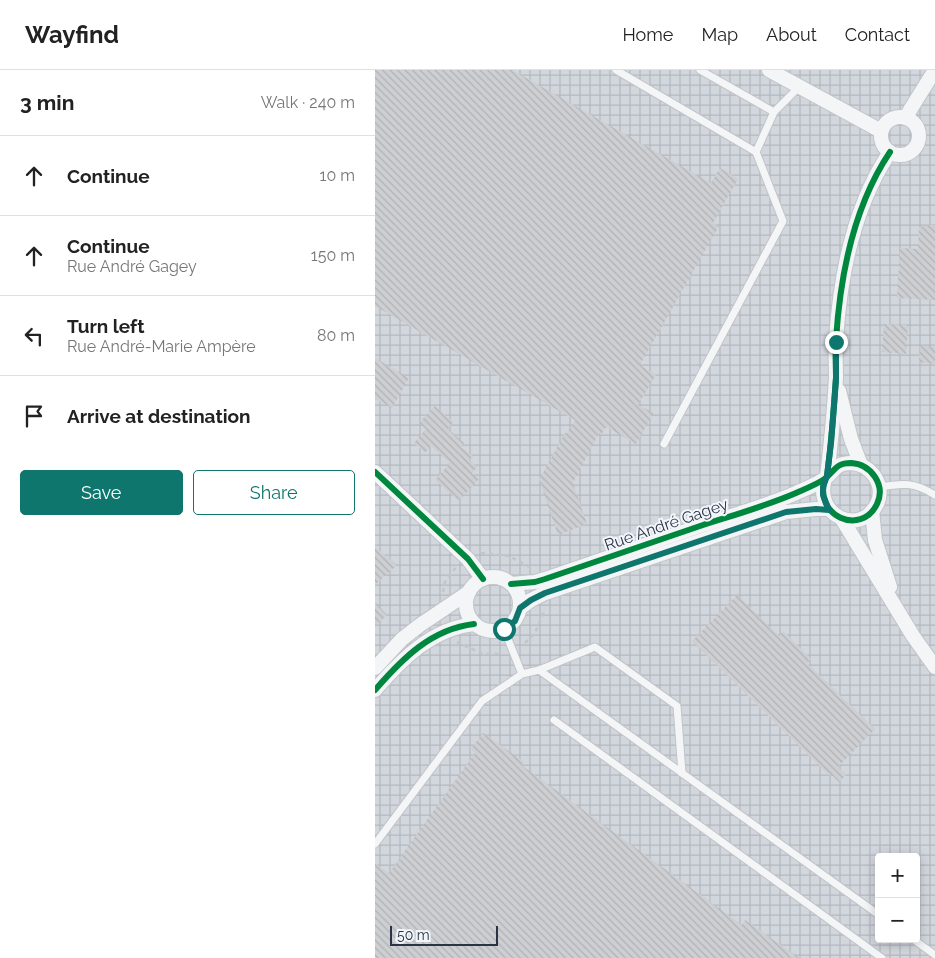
<!DOCTYPE html>
<meta charset="utf-8">
<style>
:root{--surface:#fff;--page:#f2f2f2;--text:#222;--muted:#767676;--line:#e0e0e0;--accent:#0f766e}
body{margin:0;font-family:Raleway,sans-serif;background:var(--page);color:var(--text)}
.controls{position:absolute;right:15px;bottom:15px;display:grid;overflow:hidden;border-radius:5px;box-shadow:0 2px 12px #0003}
.controls button{width:45px;height:45px;display:grid;place-items:center;padding:0;border:0;border-bottom:1px solid var(--line);background:var(--surface);color:var(--text);font:25px sans-serif}
.scale{position:absolute;left:15px;bottom:12px;width:108px;box-sizing:border-box;padding-left:5px;border:2px solid #293445;border-top:0;font-size:14px;line-height:18px;white-space:nowrap;color:#293445;-webkit-text-stroke:4px #f2f5f9;paint-order:stroke}
.stop{position:absolute;width:15px;height:15px;margin:-11px;border:4px solid #0f766e;border-radius:50%;background:#fff}
.stop.end{background:#0f766e;border-color:#fff;box-shadow:0 1px 5px #0008}
.list{margin:0;padding:0;list-style:none}
h2{display:flex;justify-content:space-between;align-items:center;height:65px;margin:0;padding:0 20px;font-size:21px}
h2 small{font-size:16px;font-weight:400;color:var(--muted)}
.list li{display:grid;grid-template-columns:32px 1fr auto;gap:15px;align-items:center;box-sizing:border-box;height:80px;padding:0 20px;border-top:1px solid var(--line)}
.list b{display:block;font-size:19px;white-space:nowrap}
.list p{margin:0;font-size:16px;white-space:nowrap;color:var(--muted)}
.list em{font-size:16px;font-style:normal;color:var(--muted)}
.actions{display:flex;gap:10px;padding:15px 20px}
.actions a{flex:1;padding:11px 0;border:1px solid var(--accent);border-radius:5px;text-align:center;font-size:18px;color:var(--accent)}
.actions .main{background:var(--accent);color:#fff}
.icon{flex:none;width:28px;height:28px;fill:none;stroke:currentColor;stroke-width:2;stroke-linecap:round;stroke-linejoin:round}
.map{position:relative;flex:none;width:560px;height:888px;overflow:hidden}
header{display:flex;align-items:center;gap:30px;box-sizing:border-box;height:70px;padding:0 25px;background:var(--surface);border-bottom:1px solid var(--line)}
header strong{font-size:24px}
nav{display:flex;gap:28px;margin-inline-start:auto;font-size:18px}
main{display:flex}
aside{flex:1;background:var(--surface)}
.map>svg:first-child{display:block}
.industrial{fill:url(#industrial-grid);fill-rule:evenodd}
.building{fill:url(#building-back-hatch)}
.lines{fill:none;stroke-linecap:round;stroke-linejoin:round}
.lane-casing{stroke:#c2c5c8;stroke-width:9}
.street-casing{stroke:#c2c5c8;stroke-width:16}
.path{stroke:#c3c5c9;stroke-width:2.5;stroke-dasharray:4 4;stroke-linecap:butt}
.lane{stroke:#f4f5f6;stroke-width:7}
.street{stroke:#f4f5f6;stroke-width:14}
.cycleway-casing{stroke:#f2f5f9;stroke-width:9}
.cycleway{stroke:#00873e;stroke-width:6}
.route{stroke:#0f766e;stroke-width:6}
.labels{text-anchor:middle;stroke-width:4;stroke-linejoin:round;paint-order:stroke}
.street-label{font-size:16px;fill:#293445;stroke:#f2f5f9}
</style>
<header>
<strong>Wayfind</strong>
<nav><a>Home</a><a>Map</a><a>About</a><a>Contact</a></nav>
</header>
<main>
<aside>
<h2>3 min<small>Walk · 240 m</small></h2>
<ul class="list">
<li><svg class="icon" aria-label="ahead" viewBox="0 0 24 24"><path d="M12 20V5M6 11l6-6 6 6"/></svg><div><b>Continue</b></div><em>10 m</em></li>
<li><svg class="icon" aria-label="ahead" viewBox="0 0 24 24"><path d="M12 20V5M6 11l6-6 6 6"/></svg><div><b>Continue</b><p>Rue André Gagey</p></div><em>150 m</em></li>
<li><svg class="icon" aria-label="left" viewBox="0 0 24 24"><path d="M17 20v-9H6M10 6l-5 5 5 5"/></svg><div><b>Turn left</b><p>Rue André-Marie Ampère</p></div><em>80 m</em></li>
<li><svg class="icon" aria-label="arrive" viewBox="0 0 24 24"><path d="M6 21V4h12l-3 4 3 4H6"/></svg><div><b>Arrive at destination</b></div></li>
</ul>
<div class="actions"><a class="main">Save</a><a>Share</a></div>
</aside>
<div class="map">
<svg width="560" height="888" viewBox="0 0 560 888">
<defs>
<pattern id="industrial-grid" width="8" height="8" patternUnits="userSpaceOnUse" patternTransform="scale(1.25)"><rect width="8" height="8" fill="#d2d6dd"/><path d="M0 4h8M4 0v8" fill="none" stroke="#b4b8bf"/></pattern>
<pattern id="building-back-hatch" width="6" height="6" patternUnits="userSpaceOnUse" patternTransform="scale(1.25)"><rect width="6" height="6" fill="#cdcfd2"/><path d="M-1 5l2 2M0 0l6 6M5-1l2 2" fill="none" stroke="#b0b2b6"/></pattern>
</defs>
<rect width="100%" height="100%" fill="#e4e7ea"/>
<path class="industrial" d="M 0,0 L 560,0 L 560,888 L 0,888 ZM 504,787 L 541,787 L 541,869 L 504,869 Z"/>
<g class="building">
<polygon points="0,0 137,0 336,113 345,98 363,109 338,153 344,156 265,295 281,305 263,335 279,343 261,374 231,357 226,365 224,363 198,413 212,454 183,465 164,410 190,363 192,363 200,350 0,236"/>
<polygon points="555,155 560,155 560,230 522,228 525,178 543,179 544,157"/>
<polygon points="509,254 533,255 531,284 507,282"/>
<polygon points="545,276 560,277 560,294 544,292"/>
<polygon points="0,288 34,308 17,338 0,329"/>
<polygon points="60,336 78,352 73,359 89,373 86,377 98,386 94,390 102,397 97,403 104,409 84,431 60,410 75,393 56,376 50,383 39,373 51,359 44,353"/>
<polygon points="0,477 22,495 0,515"/>
<polygon points="362,525 404,566 408,561 436,589 432,593 500,659 463,697 471,705 464,712 456,704 455,706 317,571"/>
<polygon points="1,533 12,545 0,556 0,534"/>
<polygon points="108,663 149,692 146,695 367,855 370,850 424,888 0,888 0,793 14,803 100,683 96,679"/>
</g>
<g class="lines">
<defs>
<g id="lane">
<polyline points="241,0 381,82 408,151 289,374"/>
<polyline points="325,0 399,42 424,17"/>
<polyline points="381,82 399,42"/>
<path d="M 504,417 C 528,413 539,412 560,425"/>
<polyline points="129,559 147,604"/>
<polyline points="164,600 220,577 302,636 307,703"/>
<polyline points="179,650 507,888"/>
<polyline points="0,774 107,631 147,604 164,600 504,845"/>
<polyline points="538,869 560,885"/>
</g>
<g id="street">
<polyline points="394,0 506,61"/>
<circle cx="525" cy="66" r="19"/>
<polyline points="531,48 535,40 560,0"/>
<polyline points="464,321 476,369 486,395"/>
<polyline points="0,402 93,489 108,509"/>
<path d="M 452,406 C 456,374 459,341 461,308 C 461,295 460,283 461,270 C 465,206 478,137 515,82"/>
<polyline points="497,441 500,470 515,517"/>
<polyline points="467,449 538,566 560,597"/>
<circle cx="118" cy="534" r="27"/>
<path d="M 136,514 L 160,512 L 170,509 C 222,491 275,473 328,455 C 359,445 391,436 421,423 C 430,419 440,415 448,410 C 459,403 459,393 476,393 C 496,394 511,415 502,434 C 486,467 438,446 450,409"/>
<polyline points="145,538 156,530 170,523 411,442 441,439 454,439"/>
<polyline points="0,598 27,569 45,555 94,522"/>
<path d="M 0,620 C 27,589 56,559 99,554"/>
</g>
</defs>
<use href="#lane" class="lane-casing"/>
<use href="#street" class="street-casing"/>
<g class="path">
<polyline points="106,483 134,486 157,498"/>
<polyline points="68,522 70,512 81,497"/>
<polyline points="82,572 108,584 123,584"/>
<polyline points="150,573 160,563 170,539"/>
</g>
<use href="#lane" class="lane"/>
<use href="#street" class="street"/>
<defs>
<g id="cycleway">
<polyline points="0,402 93,489 108,509"/>
<path d="M 452,406 C 456,374 459,341 461,308 C 461,295 460,283 461,270 C 465,206 478,137 515,82"/>
<path d="M 136,514 L 160,512 L 170,509 C 222,491 275,473 328,455 C 359,445 391,436 421,423 C 430,419 440,415 448,410 C 459,403 459,393 476,393 C 496,394 511,415 502,434 C 486,467 438,446 450,409"/>
<path d="M 0,620 C 27,589 56,559 99,554"/>
</g>
</defs>
<use href="#cycleway" class="cycleway-casing"/>
<use href="#cycleway" class="cycleway"/>
</g>
<g class="lines">
<polyline class="route" points="129,559 140,551 145,538 156,530 170,523 411,442 441,439 454,440 448,425 448,417 452,406 456,373 461,308 461,272"/>
</g>
<g class="labels">
<g class="street-label">
<text transform="translate(291 454) rotate(-19)" y="6">Rue André Gagey</text>
</g>
</g>
</svg>
<div class="controls">
<button>+</button>
<button>−</button>
</div>
<div class="scale">50 m</div>
<div class="stop" style="left:129px;top:559px"></div>
<div class="stop end" style="left:461px;top:272px"></div>
</div>
</main>
